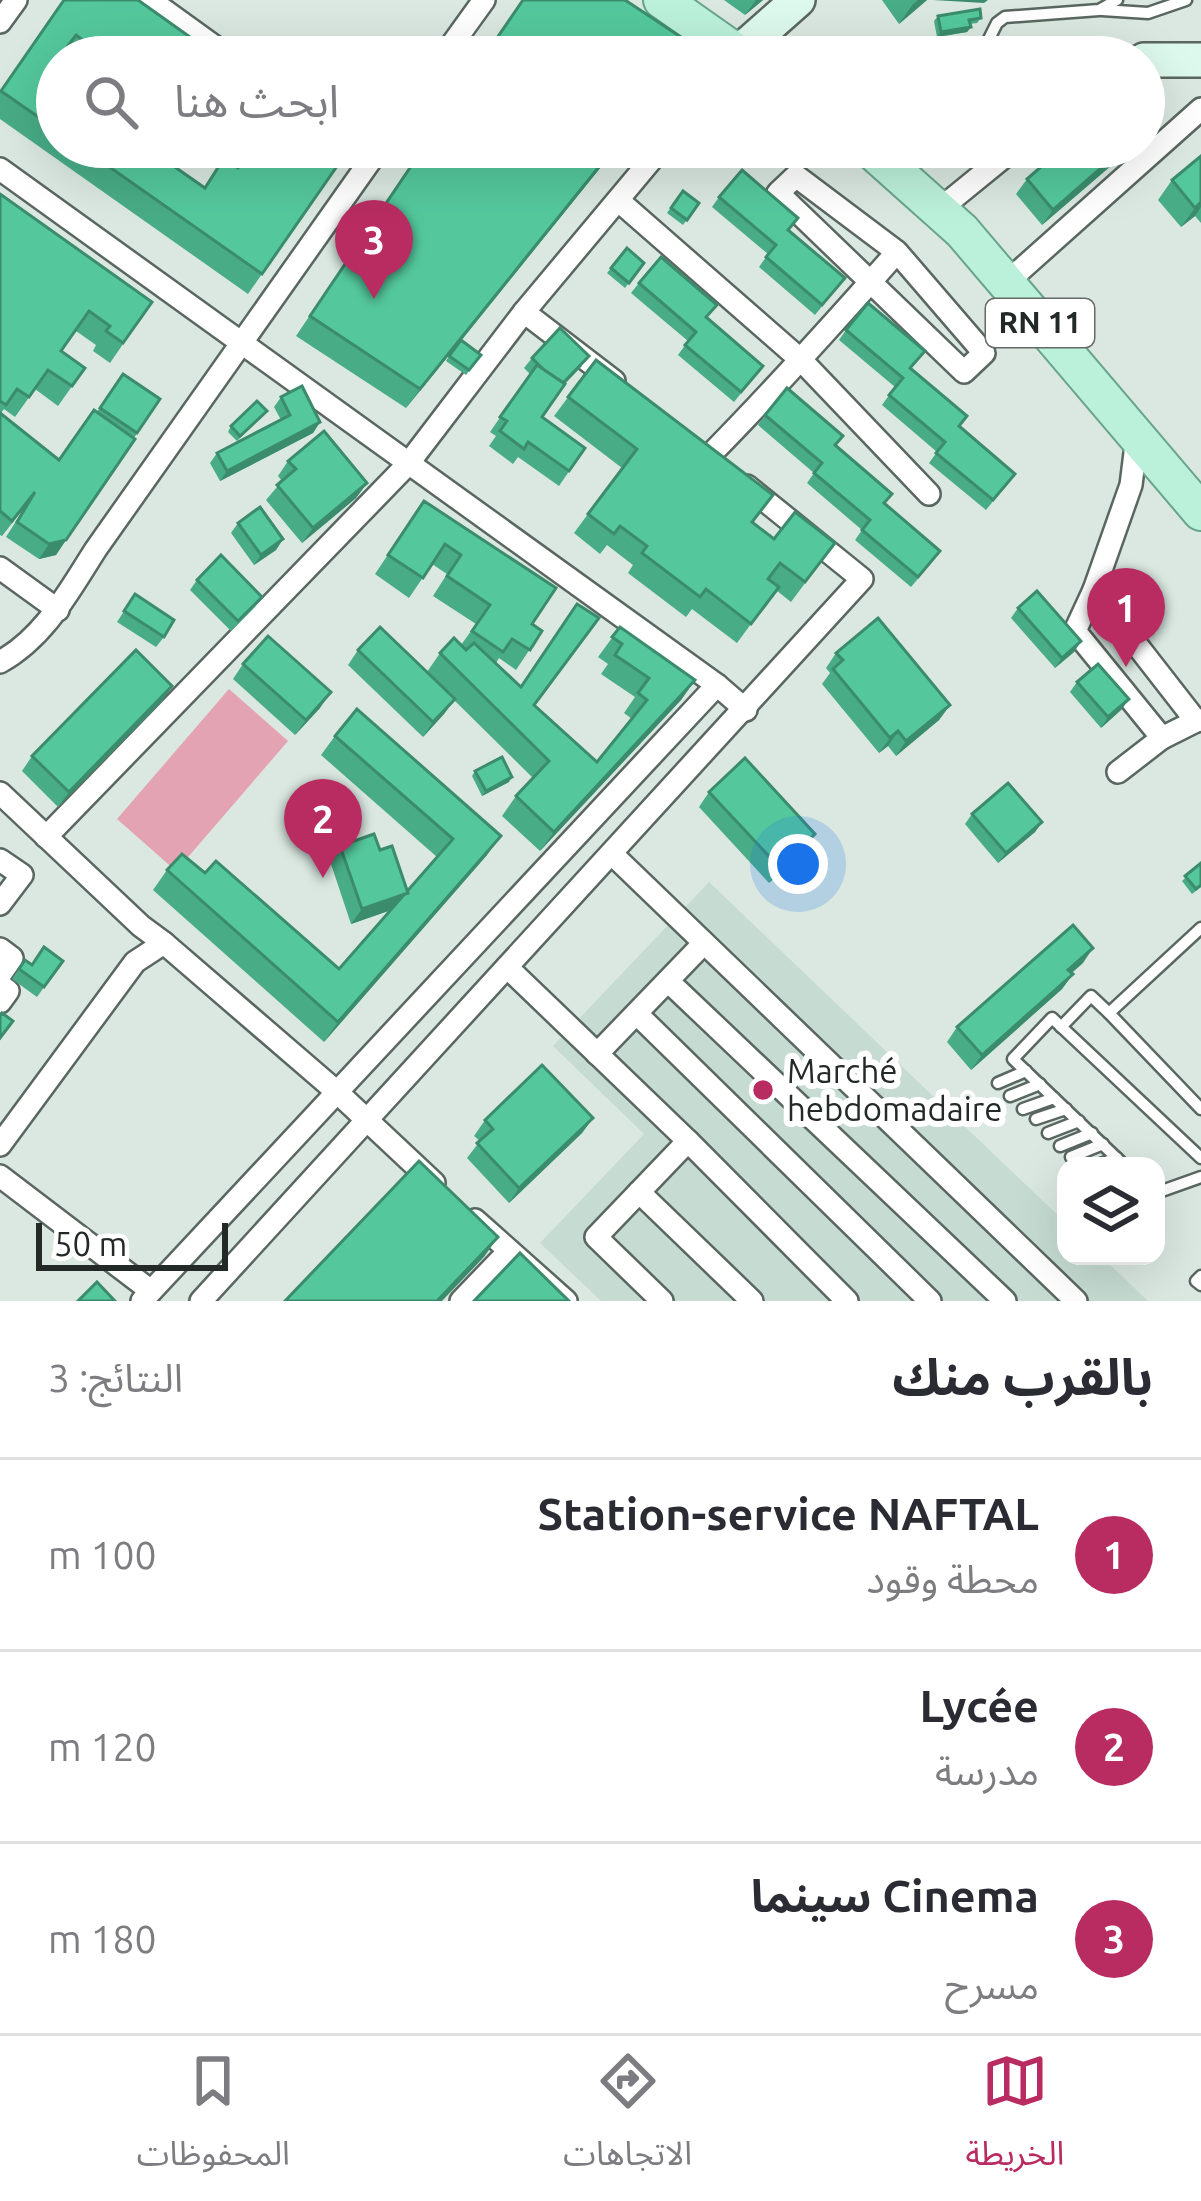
<!DOCTYPE html>
<html lang="ar">
<meta charset="utf-8">
<style>
:root{--surface:#fff;--page:#f7f7f7;--text:#2b2b33;--muted:#7c7c81;--line:#e1e1e2;--accent:#b82c61}
body{margin:0;font-family:Ubuntu,"Noto Sans Arabic",sans-serif;background:var(--page);color:var(--text);direction:rtl}
.controls{position:absolute;right:36px;bottom:36px;display:grid;overflow:hidden;border-radius:24px;box-shadow:0 12px 48px #0002}
.controls button{width:108px;height:108px;display:grid;place-items:center;padding:0;border:0;border-bottom:3px solid var(--line);background:var(--surface);color:var(--text);font:60px sans-serif}
.scale{position:absolute;left:36px;bottom:30px;width:192px;box-sizing:border-box;padding-left:12px;border:6px solid #232926;border-top:0;font-size:33px;line-height:42px;white-space:nowrap;color:#232926;-webkit-text-stroke:9px #fff;paint-order:stroke}
.you{position:absolute;left:798px;top:864px;width:42px;height:42px;margin:-30px;border:9px solid #fff;border-radius:50%;background:#1a73e8;box-shadow:0 0 0 18px #1a73e833}
.badge{display:grid;place-items:center;width:78px;height:78px;border-radius:50%;background:var(--accent);color:#fff;font-size:39px;font-weight:700}
.pin{position:absolute;translate:-50% -99px;filter:drop-shadow(0 3px 6px #0008)}
.pin::after{content:'';position:absolute;top:63px;width:42px;height:36px;background:inherit;clip-path:polygon(0 0,100% 0,50% 100%)}
.list{margin:0;padding:0;list-style:none}
h2{display:flex;justify-content:space-between;align-items:center;height:156px;margin:0;padding:0 48px;font-size:51px}
h2 small{font-size:39px;font-weight:400;color:var(--muted)}
.list li{display:grid;grid-template-columns:78px 1fr auto;gap:36px;align-items:center;box-sizing:border-box;height:192px;padding:0 48px;border-top:3px solid var(--line)}
.list b{display:block;font-size:45px;white-space:nowrap}
.list p{margin:0;font-size:39px;white-space:nowrap;color:var(--muted)}
.list em{font-size:39px;font-style:normal;color:var(--muted)}
.icon{flex:none;width:66px;height:66px;fill:none;stroke:currentColor;stroke-width:2;stroke-linecap:round;stroke-linejoin:round}
.map{position:relative;flex:none;width:1201px;height:1301px;overflow:hidden;direction:ltr}
.search{position:absolute;background:var(--surface);box-shadow:0 12px 48px #0002;left:36px;right:36px;top:36px;height:132px;display:flex;align-items:center;gap:30px;box-sizing:border-box;padding:0 42px;border-radius:66px;color:var(--muted);font-size:45px}
.sheet{height:732px;background:var(--surface)}
nav{display:flex;justify-content:space-around;align-items:center;box-sizing:border-box;height:168px;border-top:3px solid var(--line);background:var(--surface);font-size:33px;color:var(--muted)}
nav a{display:grid;justify-items:center;gap:6px}
nav .on{color:var(--accent)}
.map>svg:first-child{display:block}
.built{fill:#c6dcd2}
.green{fill:#e3a3b2}
.lines{fill:none;stroke-linecap:round;stroke-linejoin:round}
.service-casing{stroke:#5a6761;stroke-width:15}
.minor-casing{stroke:#5a6761;stroke-width:26}
.secondary-casing{stroke:#5a6761;stroke-width:38}
.primary-casing{stroke:#68a48b;stroke-width:40}
.service{stroke:#fff;stroke-width:10}
.minor{stroke:#fff;stroke-width:21}
.secondary{stroke:#ddf8ec;stroke-width:33}
.primary{stroke:#bbf0da;stroke-width:36}
.wall{fill:#48ac86}
.shaded-wall{fill:#3b8c6d}
.building{fill:#54c89c;stroke:#3b8c6d;stroke-width:3}
.poi-dot{fill:#b82c61;stroke:#fff;stroke-width:4.5}
.labels{text-anchor:middle;stroke-width:12;stroke-linejoin:round;paint-order:stroke}
.shield{fill:#fff;stroke:#656967;stroke-width:3}
.shield-label{font-size:30px;font-weight:bold;fill:#232926}
.poi-label{font-size:33px;fill:#232926;stroke:#fff;text-anchor:start}
</style>
<div class="map">
<svg width="1201" height="1301" viewBox="0 0 1201 1301">
<rect width="100%" height="100%" fill="#dae8e1"/>
<polygon class="built" points="709,882 1066,1223 1066,1256 1101,1256 1148,1301 601,1301 540,1243 644,1134 553,1046"/>
<polygon class="green" points="229,689 288,741 176,871 117,819"/>
<g class="lines">
<defs>
<g id="service">
<polyline points="1102,10 1148,13 1186,0"/>
<polyline points="980,57 997,23 1005,17 1099,10 1117,0"/>
<polyline points="1109,1013 1201,1109"/>
<polyline points="1061,1027 1091,996 1109,1013 1201,928"/>
<polyline points="998,1083 1026,1071"/>
<polyline points="1010,1096 1040,1084"/>
<polyline points="1023,1109 1054,1098"/>
<polyline points="1036,1119 1066,1109"/>
<polyline points="1048,1133 1079,1121"/>
<polyline points="1060,1146 1092,1133"/>
<polyline points="1071,1157 1103,1144"/>
<polyline points="1095,1166 1117,1158"/>
<polyline points="1125,1166 1013,1059 1052,1018 1201,1158"/>
<polyline points="1156,1193 1201,1177"/>
<polyline points="1201,1276 1196,1281 1201,1285"/>
</g>
<g id="minor">
<polyline points="150,0 229,57"/>
<polyline points="0,22 16,0"/>
<polyline points="443,57 484,0"/>
<polyline points="0,169 717,685 746,710"/>
<polyline points="619,201 802,361 929,494"/>
<polyline points="940,209 1016,147"/>
<polyline points="1006,283 1201,109"/>
<polyline points="524,312 614,381"/>
<polyline points="1137,437 1131,485 1094,590 1196,721 1201,720"/>
<path d="M 710,455 C 775,389 836,321 897,252 L 796,176 L 778,193 L 964,372 L 984,353 L 897,252"/>
<polyline points="0,568 58,610"/>
<polyline points="1094,590 1075,631 1162,738 1196,721"/>
<path d="M 0,662 C 45,637 69,591 96,549 L 380,147"/>
<polyline points="1118,772 1162,738"/>
<polyline points="0,793 141,926 164,943"/>
<polyline points="46,837 408,464 524,312 662,147"/>
<polyline points="612,854 1076,1301"/>
<polyline points="0,860 22,875 0,904"/>
<polyline points="0,949 12,958 0,975"/>
<polyline points="507,967 688,1141 596,1237 662,1301"/>
<polyline points="668,981 1005,1301"/>
<polyline points="0,985 8,991 0,1002"/>
<polyline points="637,1014 930,1301"/>
<polyline points="597,1054 704,943"/>
<polyline points="688,1141 847,1301"/>
<polyline points="0,1145 135,962 164,943 337,1092 434,1183"/>
<polyline points="0,1176 151,1291"/>
<polyline points="639,1192 752,1301"/>
<polyline points="475,1220 566,1301"/>
<polyline points="142,1301 717,685"/>
<polyline points="201,1301 862,579 747,486"/>
<polyline points="461,1301 509,1251"/>
</g>
<g id="secondary">
<polyline points="738,53 798,0"/>
<polyline points="1144,60 1201,60"/>
</g>
<g id="primary">
<polyline points="662,0 743,57"/>
<polyline points="868,147 962,231 1201,512"/>
</g>
</defs>
<use href="#service" class="service-casing"/>
<use href="#minor" class="minor-casing"/>
<use href="#secondary" class="secondary-casing"/>
<use href="#primary" class="primary-casing"/>
<use href="#service" class="service"/>
<use href="#minor" class="minor"/>
<use href="#secondary" class="secondary"/>
<use href="#primary" class="primary"/>
</g>
<g class="wall">
<polygon points="64,0 218,57 57,57 57,147 173,147 164,160 204,187 219,166 203,155 209,147 346,147 349,149 248,294 0,119 0,92"/>
<polygon points="724,0 763,0 745,15"/>
<polygon points="882,0 927,0 899,24"/>
<polygon points="938,16 981,18 977,23 970,24 971,27 967,32 937,37 934,21"/>
<polygon points="423,147 617,147 461,341 481,355 466,375 446,361 453,350 406,408 296,336"/>
<polygon points="720,147 741,147 734,157"/>
<polygon points="1064,147 1127,147 1120,158 1042,225 1016,194 1027,179"/>
<polygon points="1201,156 1201,223 1195,216 1181,227 1158,200 1172,180"/>
<polygon points="683,191 699,203 683,225 667,213"/>
<polygon points="0,194 152,302 110,363 93,351 96,345 76,331 61,351 85,368 58,406 35,389 15,417 4,409 1,413 59,460 97,412 123,374 160,399 56,555 39,559 6,537 25,507 2,536 0,535"/>
<polygon points="719,197 789,231 845,278 815,315 759,267 768,254 712,207"/>
<polygon points="627,248 644,263 625,288 607,273"/>
<polygon points="639,283 707,318 763,366 734,402 678,355 688,341 631,293"/>
<polygon points="846,330 911,369 960,426 1015,474 986,510 929,463 937,452 882,405 895,387 839,340"/>
<polygon points="532,358 582,366 565,384 542,417 585,448 559,486 518,457 513,464 489,446 496,436 490,432 530,374 524,368"/>
<polygon points="596,360 753,523 774,539 835,543 791,602 776,590 737,643 692,609 686,617 628,573 633,565 607,545 600,554 574,533 622,468 554,416"/>
<polygon points="281,397 320,422 313,433 220,481 210,463 217,453 281,420 274,407"/>
<polygon points="765,415 836,446 933,561 911,587 855,540 862,530 807,483 814,473 758,425"/>
<polygon points="263,416 237,441 228,432 231,426"/>
<polygon points="288,461 367,483 356,498 302,543 266,500 282,481 278,476"/>
<polygon points="424,501 532,624 542,631 516,670 499,658 496,663 534,706 597,762 632,719 624,713 635,697 601,674 608,664 598,657 620,627 695,680 681,700 540,851 502,816 516,796 533,778 454,700 444,714 423,737 348,665 358,650 427,672 440,653 461,645 476,624 433,596 447,574 432,564 409,598 375,574"/>
<polygon points="238,523 283,539 276,550 254,565 231,533"/>
<polygon points="197,580 262,597 255,607 231,631 190,590"/>
<polygon points="135,594 164,637 156,647 117,622"/>
<polygon points="1018,608 1081,641 1074,652 1055,668 1011,618"/>
<polygon points="836,653 950,705 939,720 896,756 888,746 879,753 822,684 830,673 826,668"/>
<polygon points="243,664 320,708 295,735 233,679"/>
<polygon points="1077,682 1129,699 1121,710 1101,728 1070,692"/>
<polygon points="172,686 162,701 58,807 22,771 32,756"/>
<polygon points="335,736 487,855 324,1042 153,890 167,870 205,873 339,969 391,910 351,924 330,861 340,846 380,850 407,892 437,857 321,755"/>
<polygon points="475,771 509,782 482,796 472,776"/>
<polygon points="709,792 815,834 805,849 769,883 699,807"/>
<polygon points="972,814 1042,822 1035,832 998,863 965,824"/>
<polygon points="1201,863 1201,887 1192,894 1182,881"/>
<polygon points="25,960 32,965 63,961 37,997 12,979"/>
<polygon points="1083,963 1071,973 1073,974 1062,989 971,1070 947,1042 957,1027"/>
<polygon points="593,1118 582,1133 509,1203 467,1158 480,1141 474,1136 485,1120"/>
</g>
<g class="shaded-wall">
<polygon points="756,0 763,0 745,15"/>
<polygon points="918,0 927,0 899,24 913,4"/>
<polygon points="933,0 988,0 984,3"/>
<polygon points="971,27 967,32 937,37 941,32"/>
<polygon points="615,147 617,147 406,408 420,389"/>
<polygon points="1125,147 1127,147 1120,158 1042,225 1053,210"/>
<polygon points="1201,202 1201,207 1195,216 1181,227 1195,208"/>
<polygon points="320,422 313,433 220,481 227,471"/>
<polygon points="367,483 356,498 302,543 313,528"/>
<polygon points="283,539 276,550 254,565 261,555"/>
<polygon points="66,540 56,555 39,559 49,544"/>
<polygon points="1081,641 1074,652 1055,668 1062,658"/>
<polygon points="695,680 681,700 540,851 554,832"/>
<polygon points="172,686 162,701 58,807 69,792"/>
<polygon points="331,692 320,708 295,735 306,720"/>
<polygon points="455,699 444,714 423,737 433,722"/>
<polygon points="1129,699 1121,710 1101,728 1108,717"/>
<polygon points="950,705 939,720 896,756 906,741"/>
<polygon points="898,731 888,746 879,753 890,738"/>
<polygon points="512,777 509,782 482,796 486,791"/>
<polygon points="1042,822 1035,832 998,863 1006,853"/>
<polygon points="815,834 805,849 769,883 780,868"/>
<polygon points="501,836 487,855 324,1042 338,1022"/>
<polygon points="408,893 397,908 351,924 362,909"/>
<polygon points="1093,948 1083,963 1058,985 1068,970"/>
<polygon points="1073,974 1062,989 971,1070 982,1055"/>
<polygon points="593,1118 582,1133 509,1203 519,1188"/>
<polygon points="498,1237 484,1257 442,1301 437,1301"/>
</g>
<g class="building">
<polygon points="64,0 138,0 218,57 96,57 99,52 76,35 67,47 80,57 57,57 57,130 1,91"/>
<polygon points="523,0 625,0 696,47 687,57 484,57"/>
<polygon points="980,9 981,18 969,20 971,27 941,32 938,16"/>
<polygon points="81,147 155,147 152,151 205,188 224,158 238,168 246,156 233,147 346,147 349,149 262,274"/>
<polygon points="424,147 615,147 420,389 310,316"/>
<polygon points="1064,147 1125,147 1053,210 1027,179"/>
<polygon points="1201,156 1201,202 1195,208 1172,180"/>
<polygon points="742,170 798,218 788,230 845,278 822,305 766,257 776,245 719,197"/>
<polygon points="683,191 699,203 687,220 671,208"/>
<polygon points="0,194 152,302 123,343 106,331 110,326 89,311 61,351 85,368 72,386 48,370 29,397 17,389 6,405 0,401"/>
<polygon points="627,248 644,263 629,283 611,268"/>
<polygon points="661,257 717,305 706,317 763,366 741,392 685,345 696,332 639,283"/>
<polygon points="868,303 925,351 910,368 967,416 959,426 1015,474 993,500 936,453 945,442 889,395 903,378 846,330"/>
<polygon points="560,328 589,356 563,383 544,370 532,358"/>
<polygon points="461,340 481,355 469,370 449,356"/>
<polygon points="596,360 773,495 752,522 774,539 795,512 835,543 805,582 780,563 768,579 779,587 751,624 706,589 700,597 642,553 647,546 620,526 614,534 588,514 637,449 568,397"/>
<polygon points="537,365 565,384 542,417 585,448 569,471 528,442 524,449 500,431 507,421 500,417"/>
<polygon points="123,374 160,399 137,433 100,408"/>
<polygon points="302,386 320,422 227,471 217,453 290,415 281,397"/>
<polygon points="787,388 843,436 835,445 892,494 884,503 940,551 918,577 862,530 870,520 814,473 822,463 765,415"/>
<polygon points="257,401 267,411 240,436 231,426"/>
<polygon points="94,410 135,439 66,540 49,544 17,522 35,492 12,521 0,511 0,413 59,460"/>
<polygon points="324,431 367,483 313,528 277,485 296,469 288,461"/>
<polygon points="424,501 556,588 532,624 542,631 530,650 512,639 503,652 472,631 490,605 447,576 461,555 445,544 423,578 388,555"/>
<polygon points="260,507 283,539 261,555 238,523"/>
<polygon points="221,555 262,597 238,621 197,580"/>
<polygon points="1037,591 1081,641 1062,658 1018,608"/>
<polygon points="135,594 174,620 164,637 124,611"/>
<polygon points="577,604 599,618 534,705 597,762 647,700 638,693 649,678 615,655 622,644 612,637 620,627 695,680 554,832 516,796 549,761 440,653 454,638 466,650 474,643 521,687"/>
<polygon points="878,618 950,705 906,741 898,731 890,738 833,669 843,660 836,653"/>
<polygon points="380,627 455,699 433,722 358,650"/>
<polygon points="268,636 331,692 306,720 243,664"/>
<polygon points="136,650 172,686 69,792 32,756"/>
<polygon points="1098,664 1129,699 1108,717 1077,682"/>
<polygon points="357,709 501,836 338,1022 167,870 182,854 205,873 216,861 339,969 453,839 335,736"/>
<polygon points="502,757 512,777 486,791 475,771"/>
<polygon points="745,758 815,834 780,868 709,792"/>
<polygon points="1008,783 1042,822 1006,853 972,814"/>
<polygon points="374,834 380,850 392,846 408,893 362,909 340,846"/>
<polygon points="1201,863 1201,885 1196,889 1185,876"/>
<polygon points="1073,925 1093,948 1068,970 1073,974 982,1055 957,1027"/>
<polygon points="44,947 63,961 44,987 19,969 25,960 32,965"/>
<polygon points="2,1013 13,1021 0,1038 0,1016"/>
<polygon points="542,1065 593,1118 519,1188 477,1143 493,1129 485,1120"/>
<polygon points="419,1161 498,1237 437,1301 285,1301"/>
<polygon points="520,1253 569,1301 474,1301"/>
<polygon points="97,1282 115,1301 78,1301"/>
</g>
<circle class="poi-dot" cx="763" cy="1090" r="12"/>
<g class="labels">
<rect class="shield" x="986" y="299" width="108" height="48" rx="9"/>
<g class="shield-label">
<text x="1040" y="333">RN 11</text>
</g>
<g class="poi-label">
<text x="787" y="1083">Marché<tspan x="787" dy="38">hebdomadaire</tspan></text>
</g>
</g>
</svg>
<div class="controls">
<button><svg class="icon" aria-label="layers" viewBox="0 0 24 24"><path d="M12 4l9 5-9 5-9-5zM3 14l9 5 9-5"/></svg></button>
</div>
<div class="scale">50 m</div>
<div class="you"></div>
<div class="pin badge" style="left:1126px;top:667px">1</div>
<div class="pin badge" style="left:323px;top:878px">2</div>
<div class="pin badge" style="left:374px;top:299px">3</div>
<div class="search"><svg class="icon" aria-label="search" viewBox="0 0 24 24"><circle cx="10" cy="10" r="6"/><path d="M15 15l6 6"/></svg>ابحث هنا</div>
</div>
<section class="sheet">
<h2>بالقرب منك<small>النتائج: 3</small></h2>
<ul class="list">
<li><span class="badge">1</span><div><b>Station-service NAFTAL</b><p>محطة وقود</p></div><em>100 m</em></li>
<li><span class="badge">2</span><div><b>Lycée</b><p>مدرسة</p></div><em>120 m</em></li>
<li><span class="badge">3</span><div><b>Cinema سينما</b><p>مسرح</p></div><em>180 m</em></li>
</ul>
</section>
<nav>
<a class="on"><svg class="icon" aria-label="map" viewBox="0 0 24 24"><path d="M3 6l6-2 6 2 6-2v14l-6 2-6-2-6 2zM9 4v14M15 6v14"/></svg>الخريطة</a>
<a><svg class="icon" aria-label="directions" viewBox="0 0 24 24"><path d="M12 3l9 9-9 9-9-9zM9 14v-3h6M13 9l2 2-2 2"/></svg>الاتجاهات</a>
<a><svg class="icon" aria-label="saved" viewBox="0 0 24 24"><path d="M7 4h10v16l-5-4-5 4z"/></svg>المحفوظات</a>
</nav>
